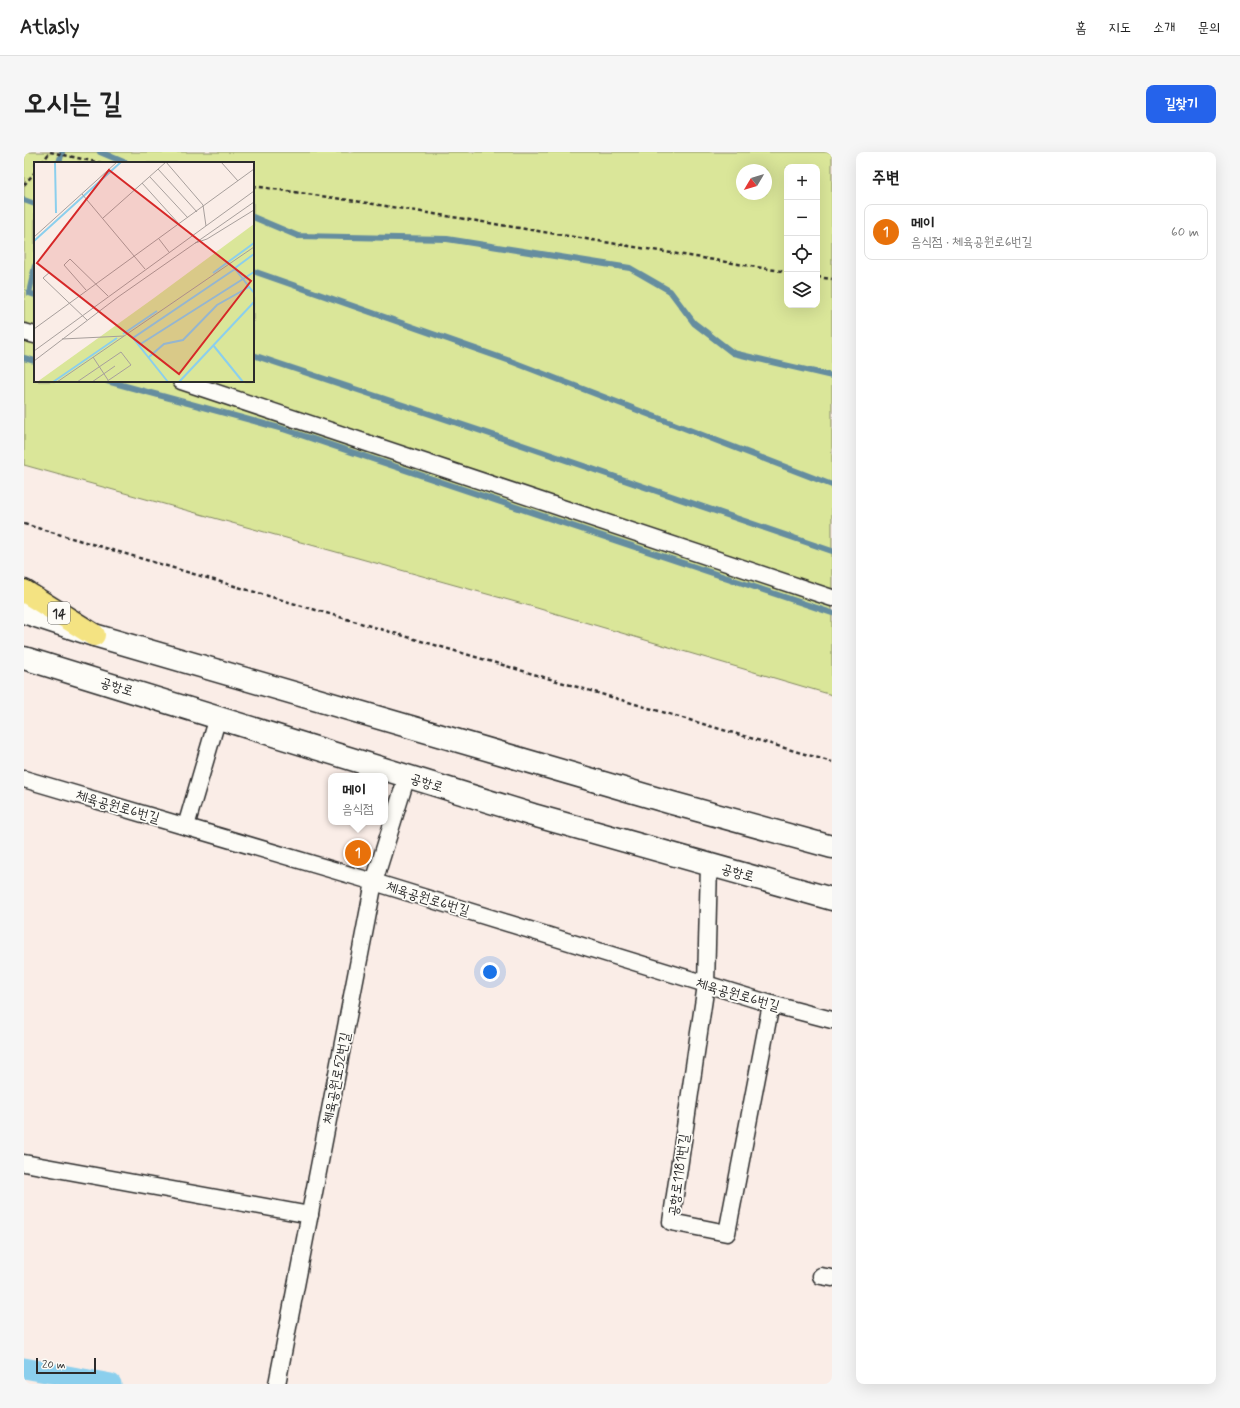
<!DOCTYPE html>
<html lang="ko">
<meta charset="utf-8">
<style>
:root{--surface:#fff;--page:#f6f6f6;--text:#222;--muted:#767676;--line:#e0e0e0;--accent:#2563eb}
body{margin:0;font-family:Mynerve,"Poor Story",sans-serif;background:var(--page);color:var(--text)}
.controls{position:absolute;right:12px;top:12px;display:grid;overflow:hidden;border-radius:8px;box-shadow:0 4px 16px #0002}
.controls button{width:36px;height:36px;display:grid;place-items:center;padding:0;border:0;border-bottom:1px solid var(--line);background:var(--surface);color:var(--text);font:20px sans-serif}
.compass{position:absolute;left:712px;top:12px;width:36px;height:36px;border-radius:50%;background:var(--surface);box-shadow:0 4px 16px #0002;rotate:232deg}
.scale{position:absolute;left:12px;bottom:10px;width:60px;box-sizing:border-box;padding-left:4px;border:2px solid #2b2b2b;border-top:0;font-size:11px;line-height:14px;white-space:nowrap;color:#2b2b2b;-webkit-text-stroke:3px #fdfcf7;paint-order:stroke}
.you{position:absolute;left:466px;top:820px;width:14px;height:14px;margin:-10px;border:3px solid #fff;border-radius:50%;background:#1a73e8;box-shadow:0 0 0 6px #1a73e833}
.badge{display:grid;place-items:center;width:26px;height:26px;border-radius:50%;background:var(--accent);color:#fff;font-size:13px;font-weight:700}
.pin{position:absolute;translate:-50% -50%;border:2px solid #fff;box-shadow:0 1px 4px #0006}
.popup{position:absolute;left:304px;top:621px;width:60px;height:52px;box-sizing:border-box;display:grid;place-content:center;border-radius:8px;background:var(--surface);filter:drop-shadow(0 1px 3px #0005);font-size:13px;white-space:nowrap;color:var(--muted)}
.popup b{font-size:15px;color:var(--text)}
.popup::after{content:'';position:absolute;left:50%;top:100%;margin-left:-8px;border:8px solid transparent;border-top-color:var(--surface)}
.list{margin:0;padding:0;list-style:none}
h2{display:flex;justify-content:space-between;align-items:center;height:52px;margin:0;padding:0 16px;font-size:17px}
h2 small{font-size:13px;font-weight:400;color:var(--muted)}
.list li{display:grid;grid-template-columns:26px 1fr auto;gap:12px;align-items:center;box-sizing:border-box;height:56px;margin:0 8px 8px;padding:0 8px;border:1px solid var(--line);border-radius:8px}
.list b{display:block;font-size:15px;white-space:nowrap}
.list p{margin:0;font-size:13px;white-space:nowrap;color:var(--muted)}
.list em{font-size:13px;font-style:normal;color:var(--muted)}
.icon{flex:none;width:22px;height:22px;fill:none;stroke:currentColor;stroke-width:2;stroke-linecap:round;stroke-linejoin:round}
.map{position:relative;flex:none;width:808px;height:1232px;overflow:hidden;border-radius:8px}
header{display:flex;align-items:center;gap:24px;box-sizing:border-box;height:56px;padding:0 20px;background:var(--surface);border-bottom:1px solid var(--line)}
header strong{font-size:19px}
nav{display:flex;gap:22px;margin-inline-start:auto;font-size:14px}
.intro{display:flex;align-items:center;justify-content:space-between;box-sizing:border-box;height:96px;padding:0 24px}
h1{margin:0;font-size:28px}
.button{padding:10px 18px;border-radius:8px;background:var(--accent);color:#fff;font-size:14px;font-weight:700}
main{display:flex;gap:24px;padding:0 24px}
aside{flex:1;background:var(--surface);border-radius:8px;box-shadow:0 4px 16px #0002}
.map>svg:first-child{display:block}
.green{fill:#dae699;stroke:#828862;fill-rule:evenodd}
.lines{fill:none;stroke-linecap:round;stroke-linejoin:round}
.stream{stroke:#658d9f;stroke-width:6}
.canal{stroke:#8bcfed;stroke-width:21}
.street-casing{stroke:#2b2b2b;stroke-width:19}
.secondary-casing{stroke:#2b2b2b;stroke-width:25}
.primary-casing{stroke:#2b2b2b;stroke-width:25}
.path{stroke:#2b2b2b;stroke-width:2.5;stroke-dasharray:4 3;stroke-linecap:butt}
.street{stroke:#fdfcf7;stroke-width:16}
.secondary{stroke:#fdfcf7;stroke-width:22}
.primary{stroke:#f4e382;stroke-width:22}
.labels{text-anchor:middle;stroke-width:3.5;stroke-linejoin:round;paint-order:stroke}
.shield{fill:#fdfcf7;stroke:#6a6a68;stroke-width:1}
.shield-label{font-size:13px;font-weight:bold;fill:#2b2b2b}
.street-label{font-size:14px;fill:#2b2b2b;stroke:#fdfcf7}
.inset-river{fill:none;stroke:#8bcfed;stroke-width:2}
.inset-road{fill:none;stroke:#a79f9c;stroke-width:1}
.view{fill:#d62828;fill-opacity:0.15;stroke:#d62828;stroke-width:2}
.inset-edge{fill:none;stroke:#2b2b2b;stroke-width:2}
</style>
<header>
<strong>Atlasly</strong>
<nav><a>홈</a><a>지도</a><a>소개</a><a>문의</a></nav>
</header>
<div class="intro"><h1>오시는 길</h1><a class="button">길찾기</a></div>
<main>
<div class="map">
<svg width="808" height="1232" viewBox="0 0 808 1232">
<rect width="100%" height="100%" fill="#faede7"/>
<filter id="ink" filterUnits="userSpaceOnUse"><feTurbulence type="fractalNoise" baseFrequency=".025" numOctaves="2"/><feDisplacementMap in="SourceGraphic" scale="8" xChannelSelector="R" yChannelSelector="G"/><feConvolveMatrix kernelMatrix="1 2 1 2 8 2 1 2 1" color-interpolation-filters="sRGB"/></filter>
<g filter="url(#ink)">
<path class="green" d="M 0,0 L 808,0 L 808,543 L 506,454 L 0,313 ZM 11,11 L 229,11 L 229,229 L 11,229 ZM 763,15 L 793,15 L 793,153 L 763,153 ZM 718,18 L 742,18 L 742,42 L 718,42 Z"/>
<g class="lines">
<g class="stream">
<polyline points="76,0 102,11"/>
<polyline points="35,11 38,0"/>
<polyline points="0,48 11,52"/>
<polyline points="229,65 274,84 423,87 606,116 646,139 670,171 709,201 808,224"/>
<polyline points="11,114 5,141 11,143"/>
<polyline points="229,119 489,210 808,333"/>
<polyline points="229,203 463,281 808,399"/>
<polyline points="0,206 11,209"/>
<polyline points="83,229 259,277 808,461"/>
</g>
<polyline class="canal" points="0,1216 87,1232"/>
<defs>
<g id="street">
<polyline points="0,180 11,183"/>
<polyline points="157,229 808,446"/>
<polyline points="0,627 350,730 747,852 808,868"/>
<polyline points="162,674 194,565"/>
<polyline points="685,712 682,833 647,1070 703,1081 747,852"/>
<polyline points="0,1011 286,1063"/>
<polyline points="797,1124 808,1126"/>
<polyline points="253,1232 350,730 383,624"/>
</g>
<g id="secondary">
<polyline points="0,460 70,483 648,651 808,695"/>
<polyline points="0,506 509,663 808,747"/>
</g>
<polyline id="primary" points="0,439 70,483"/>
</defs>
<use href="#street" class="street-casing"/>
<use href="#secondary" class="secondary-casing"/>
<use href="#primary" class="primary-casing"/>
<g class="path">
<polyline points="26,0 77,11"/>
<polyline points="18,11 26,0"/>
<polyline points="0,33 11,20"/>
<polyline points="229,34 331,49 763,120"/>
<polyline points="793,125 808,127"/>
<polyline points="0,372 808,610"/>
</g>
<use href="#street" class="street"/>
<use href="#secondary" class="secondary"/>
<use href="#primary" class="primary"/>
</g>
</g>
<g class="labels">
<rect class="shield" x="24" y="450" width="22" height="22" rx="3"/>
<g class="shield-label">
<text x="35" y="466">14</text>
</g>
<g class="street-label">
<text transform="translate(93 534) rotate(17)" y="5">공항로</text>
<text transform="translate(403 630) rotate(17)" y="5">공항로</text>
<text transform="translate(94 654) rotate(16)" y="5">체육공원로6번길</text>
<text transform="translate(714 720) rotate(16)" y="5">공항로</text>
<text transform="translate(404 746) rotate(17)" y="5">체육공원로6번길</text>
<text transform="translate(714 842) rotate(16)" y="5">체육공원로6번길</text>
<text transform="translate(312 926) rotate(-79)" y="5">체육공원로52번길</text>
<text transform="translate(654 1023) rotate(-82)" y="5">공항로1181번길</text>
</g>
</g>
<g transform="translate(10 10)">
<rect width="220" height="220" fill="#faede7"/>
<path d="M 220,62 L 220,220 L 3,220 L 120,136 Z" fill="#dae699"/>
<path class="inset-river" d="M 21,0 L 22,51M 0,79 L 87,0M 201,106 L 220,92M 179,111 L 220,81M 89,172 L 123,149M 105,183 L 220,110M 179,183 L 209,220M 115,195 L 130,182 L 149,178 L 183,143 L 215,125M 19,220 L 83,176M 134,220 L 99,176 L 201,107 L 220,131M 145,220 L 220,140"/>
<path class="inset-road" d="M 132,0 L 169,43 L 172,64M 187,0 L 204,19M 124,7 L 163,50M 116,15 L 154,56M 108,21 L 145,62M 48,32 L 111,107M 69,56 L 132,0M 0,75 L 83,0M 125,77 L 135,90M 161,81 L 173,77 L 220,48M 16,110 L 9,116 L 53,158M 52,128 L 30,103 L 36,97 L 74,134M 0,167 L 220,7M 28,177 L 90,174M 0,189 L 220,29M 59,195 L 74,218M 0,199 L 84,135 L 220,40M 23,220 L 220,85M 43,220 L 87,190 L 97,203 L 72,220M 58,220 L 81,204"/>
<path class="view" d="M 75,8 L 217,119 L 145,212 L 3,101 Z"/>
<rect width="220" height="220" class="inset-edge"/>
</g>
</svg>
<div class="controls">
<button>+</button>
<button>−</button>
<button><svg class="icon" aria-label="locate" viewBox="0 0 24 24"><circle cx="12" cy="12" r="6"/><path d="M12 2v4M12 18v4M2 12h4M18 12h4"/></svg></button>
<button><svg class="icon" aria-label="layers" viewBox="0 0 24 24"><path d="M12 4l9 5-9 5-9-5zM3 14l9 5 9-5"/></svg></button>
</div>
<svg class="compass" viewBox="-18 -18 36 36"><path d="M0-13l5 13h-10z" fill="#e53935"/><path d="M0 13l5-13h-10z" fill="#767676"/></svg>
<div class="scale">20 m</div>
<div class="you"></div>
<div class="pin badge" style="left:334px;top:701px;background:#e8710a">1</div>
<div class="popup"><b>메이</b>음식점</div>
</div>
<aside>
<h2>주변<small></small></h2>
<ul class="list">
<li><span class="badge" style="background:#e8710a">1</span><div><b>메이</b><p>음식점 · 체육공원로6번길</p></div><em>60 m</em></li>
</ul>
</aside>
</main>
